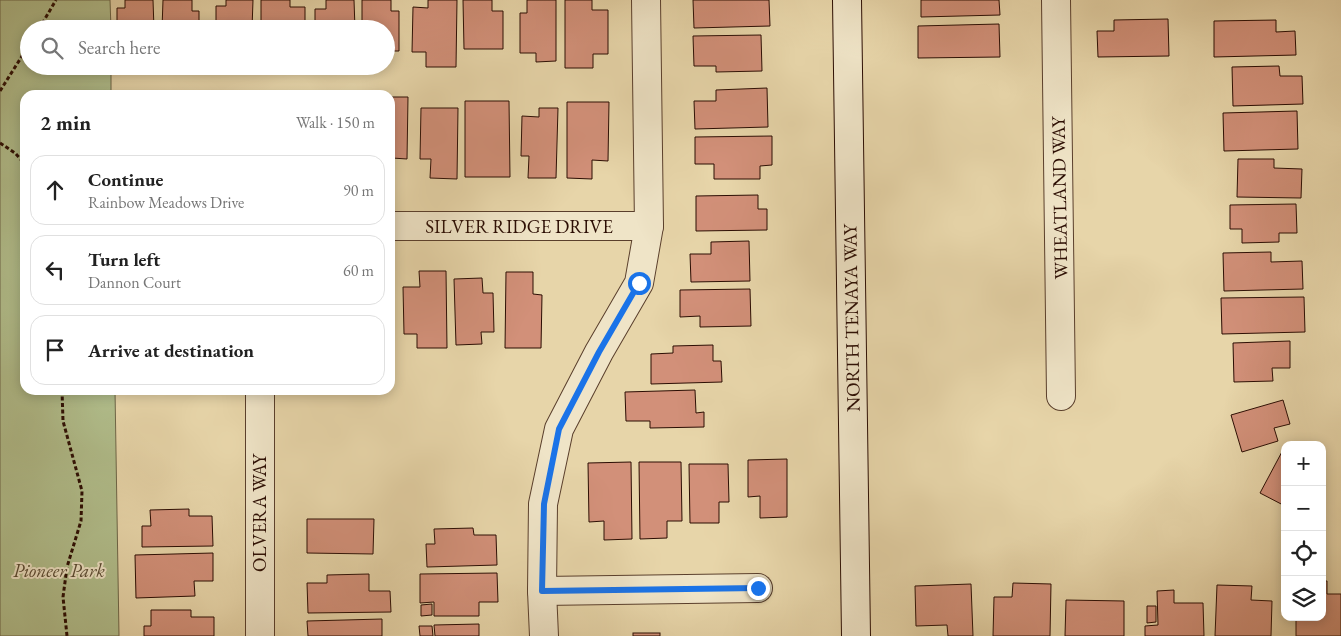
<!DOCTYPE html>
<meta charset="utf-8">
<style>
:root{--surface:#fff;--page:#f2f2f2;--text:#222;--muted:#767676;--line:#e0e0e0}
body{margin:0;font-family:"EB Garamond",serif;background:var(--page);color:var(--text)}
.controls{position:absolute;right:15px;bottom:15px;display:grid;overflow:hidden;border-radius:10px;box-shadow:0 2px 12px #0003}
.controls button{width:45px;height:45px;display:grid;place-items:center;padding:0;border:0;border-bottom:1px solid var(--line);background:var(--surface);color:var(--text);font:25px sans-serif}
.stop{position:absolute;width:15px;height:15px;margin:-11px;border:4px solid #1a73e8;border-radius:50%;background:#fff}
.stop.end{background:#1a73e8;border-color:#fff;box-shadow:0 1px 5px #0008}
.list{margin:0;padding:0;list-style:none}
h2{display:flex;justify-content:space-between;align-items:center;height:65px;margin:0;padding:0 20px;font-size:21px}
h2 small{font-size:16px;font-weight:400;color:var(--muted)}
.list li{display:grid;grid-template-columns:32px 1fr auto;gap:15px;align-items:center;box-sizing:border-box;height:70px;margin:0 10px 10px;padding:0 10px;border:1px solid var(--line);border-radius:15px}
.list b{display:block;font-size:19px;white-space:nowrap}
.list p{margin:0;font-size:16px;white-space:nowrap;color:var(--muted)}
.list em{font-size:16px;font-style:normal;color:var(--muted)}
.icon{flex:none;width:28px;height:28px;fill:none;stroke:currentColor;stroke-width:2;stroke-linecap:round;stroke-linejoin:round}
.map{position:relative;flex:none;width:1341px;height:636px;overflow:hidden}
.search{position:absolute;background:var(--surface);box-shadow:0 2px 12px #0003;left:20px;top:20px;width:375px;height:55px;display:flex;align-items:center;gap:12px;box-sizing:border-box;padding:0 18px;border-radius:28px;color:var(--muted);font-size:19px}
.panel{position:absolute;background:var(--surface);box-shadow:0 2px 12px #0003;left:20px;top:90px;width:375px;height:305px;border-radius:15px}
.map>svg:first-child{display:block}
.green{fill:#b1be8c;stroke:#6e6648}
.building{fill:#d29079;stroke:#2b0d03}
.lines{fill:none;stroke-linecap:round;stroke-linejoin:round}
.street-casing{stroke:#5a3f2c;stroke-width:30}
.secondary-casing{stroke:#2b0d03;stroke-width:30}
.path{stroke:#2b0d03;stroke-width:3;stroke-dasharray:4 2.5;stroke-linecap:butt}
.street{stroke:#efe4c7;stroke-width:28}
.secondary{stroke:#efe4c7;stroke-width:28}
.route{stroke:#1a73e8;stroke-width:6}
.labels{text-anchor:middle;stroke-width:4;stroke-linejoin:round;paint-order:stroke}
.street-label{font-size:19px;fill:#2b0d03;stroke:#efe4c7}
.park-label{font-size:19px;font-style:italic;fill:#5a4b33;stroke:#efe4c7}
</style>
<div class="map">
<svg width="1341" height="636" viewBox="0 0 1341 636">
<rect width="100%" height="100%" fill="#e7d5a9"/>
<filter id="stains"><feTurbulence type="fractalNoise" baseFrequency=".004" numOctaves="4"/><feColorMatrix values="0 0 0 0 .2 0 0 0 0 .09 0 0 0 0 .02 0 0 0 .5 -.17"/></filter>
<radialGradient id="worn" r=".72"><stop offset=".6" stop-color="#630" stop-opacity="0"/><stop offset="1" stop-color="#630" stop-opacity=".3"/></radialGradient>
<polygon class="green" points="0,0 110,0 111,29 29,29 29,66 111,66 111,95 25,95 25,390 115,390 119,636 0,636"/>
<g class="building">
<polygon points="125,0 153,0 154,29 117,29 117,8 125,8"/>
<polygon points="163,0 192,0 192,11 199,11 199,29 162,29"/>
<polygon points="226,0 253,0 252,29 216,29 216,6 226,6"/>
<polygon points="261,0 290,0 290,7 305,7 305,29 261,29"/>
<polygon points="326,0 354,0 355,29 315,29 315,9 326,9"/>
<polygon points="362,0 391,0 391,11 399,11 399,51 386,51 386,29 362,29"/>
<polygon points="428,0 457,0 456,67 426,67 426,52 412,52 413,7 428,8"/>
<polygon points="463,0 492,0 492,11 503,11 503,49 464,49"/>
<polygon points="527,0 556,0 556,61 536,62 536,53 520,53 520,13 527,13"/>
<polygon points="565,0 592,0 592,10 608,10 608,54 593,54 593,68 565,68"/>
<polygon points="693,0 769,0 770,26 694,28"/>
<polygon points="921,0 999,0 1000,15 921,17"/>
<polygon points="1168,19 1169,56 1098,57 1097,31 1114,31 1114,20"/>
<polygon points="1276,20 1276,32 1295,31 1296,55 1214,57 1214,21"/>
<polygon points="999,24 1000,57 918,58 918,26"/>
<polygon points="761,35 762,71 716,72 716,66 694,66 693,36"/>
<polygon points="1279,66 1280,76 1302,76 1303,104 1233,106 1232,67"/>
<polygon points="767,88 768,127 695,129 694,101 716,101 716,90"/>
<polygon points="390,97 408,97 407,159 392,158 391,177 390,177"/>
<polygon points="465,101 509,101 510,177 465,177"/>
<polygon points="567,102 609,102 608,161 592,160 592,179 567,178"/>
<polygon points="421,108 458,108 457,179 430,178 431,159 420,159"/>
<polygon points="539,108 558,108 556,178 528,178 529,156 521,156 522,116 539,117"/>
<polygon points="1297,111 1298,149 1224,151 1223,113"/>
<polygon points="772,136 772,165 760,166 760,179 714,179 714,164 695,164 695,137"/>
<polygon points="1238,159 1274,159 1274,168 1302,169 1301,198 1237,197"/>
<polygon points="758,195 758,209 767,209 767,230 696,231 696,196"/>
<polygon points="1296,204 1297,233 1279,233 1279,242 1242,243 1242,229 1230,229 1230,205"/>
<polygon points="749,241 750,281 691,282 690,254 711,254 711,242"/>
<polygon points="1271,252 1271,262 1302,261 1303,289 1224,291 1223,253"/>
<polygon points="419,271 446,271 447,348 417,348 417,334 404,334 403,287 420,287"/>
<polygon points="506,272 533,272 533,294 542,295 541,348 505,348"/>
<polygon points="482,278 483,293 493,293 494,332 481,332 482,344 456,345 454,279"/>
<polygon points="750,289 751,326 700,327 700,316 680,317 680,290"/>
<polygon points="1304,297 1305,332 1222,334 1221,298"/>
<polygon points="1290,341 1290,368 1272,368 1273,381 1234,382 1233,343"/>
<polygon points="713,345 713,361 721,361 722,382 651,384 651,354 673,353 673,346"/>
<polygon points="695,390 696,413 704,412 704,427 650,428 650,421 626,421 625,392"/>
<polygon points="1283,400 1290,424 1274,428 1278,441 1242,452 1231,415"/>
<polygon points="1284,448 1285,448 1285,506 1260,493"/>
<polygon points="787,459 787,517 760,518 760,496 748,497 748,460"/>
<polygon points="631,462 632,539 604,540 604,521 589,522 588,463"/>
<polygon points="639,462 681,462 682,521 667,521 667,538 640,539"/>
<polygon points="689,464 728,464 729,502 719,502 719,523 690,523"/>
<polygon points="189,509 189,516 212,516 213,546 142,547 142,526 151,526 150,510"/>
<polygon points="307,519 374,519 373,554 307,553"/>
<polygon points="473,528 474,535 496,535 497,565 427,567 426,544 435,544 434,529"/>
<polygon points="213,553 213,581 194,581 195,596 136,598 135,555"/>
<polygon points="497,573 498,602 479,602 479,616 434,616 434,602 420,603 420,574"/>
<polygon points="369,574 369,591 390,591 391,612 308,613 307,583 327,583 327,575"/>
<polygon points="1322,581 1327,581 1327,594 1341,594 1341,636 1296,636 1296,617 1322,617"/>
<polygon points="1013,583 1051,584 1050,636 993,636 994,597 1012,597"/>
<polygon points="971,584 973,636 948,636 947,625 916,626 915,586"/>
<polygon points="1217,585 1252,586 1251,600 1272,601 1271,636 1215,636"/>
<polygon points="1174,590 1174,603 1203,603 1204,636 1145,636 1145,626 1158,625 1157,591"/>
<polygon points="1066,600 1124,601 1124,636 1065,636"/>
<polygon points="432,604 432,615 421,616 421,605"/>
<polygon points="1147,606 1156,606 1156,622 1147,623"/>
<polygon points="151,610 191,610 191,617 214,617 214,636 144,636 144,626 151,626"/>
<polygon points="382,619 382,636 308,636 307,621"/>
<polygon points="479,624 479,636 435,636 434,625"/>
<polygon points="419,626 432,626 433,636 420,636"/>
<rect x="633" y="633" width="27" height="3"/>
</g>
<g class="lines">
<defs>
<g id="street">
<polyline points="1056,0 1061,396"/>
<polyline points="390,226 649,226"/>
<polyline points="542,591 758,588"/>
<polyline points="260,636 260,390"/>
<polyline points="544,636 542,591 543,504 559,429 599,352 639,283 649,226 646,0"/>
</g>
<polyline id="secondary" points="847,0 856,636"/>
</defs>
<use href="#street" class="street-casing"/>
<use href="#secondary" class="secondary-casing"/>
<g class="path">
<polyline points="39,29 56,0"/>
<polyline points="0,91 29,45"/>
<polyline points="0,143 15,153 25,164"/>
<polyline points="62,390 63,421 82,491 81,521 67,567 63,597 67,636"/>
</g>
<use href="#street" class="street"/>
<use href="#secondary" class="secondary"/>
</g>
<g class="lines">
<polyline class="route" points="639,283 599,352 559,429 544,504 542,591 758,588"/>
</g>
<g class="labels">
<g class="street-label">
<text transform="translate(1059 198) rotate(-91)" y="7">WHEATLAND WAY</text>
<text x="519" y="233">SILVER RIDGE DRIVE</text>
<text transform="translate(851 318) rotate(-91)" y="7">NORTH TENAYA WAY</text>
<text transform="translate(259 513) rotate(-90)" y="7">OLVERA WAY</text>
</g>
<g class="park-label">
<text x="59" y="577">Pioneer Park</text>
</g>
</g>
<rect width="100%" height="100%" filter="url(#stains)"/>
<rect width="100%" height="100%" fill="url(#worn)"/>
</svg>
<div class="controls">
<button>+</button>
<button>−</button>
<button><svg class="icon" aria-label="locate" viewBox="0 0 24 24"><circle cx="12" cy="12" r="6"/><path d="M12 2v4M12 18v4M2 12h4M18 12h4"/></svg></button>
<button><svg class="icon" aria-label="layers" viewBox="0 0 24 24"><path d="M12 4l9 5-9 5-9-5zM3 14l9 5 9-5"/></svg></button>
</div>
<div class="stop" style="left:639px;top:283px"></div>
<div class="stop end" style="left:758px;top:588px"></div>
<div class="search"><svg class="icon" aria-label="search" viewBox="0 0 24 24"><circle cx="10" cy="10" r="6"/><path d="M15 15l6 6"/></svg>Search here</div>
<section class="panel">
<h2>2 min<small>Walk · 150 m</small></h2>
<ul class="list">
<li><svg class="icon" aria-label="ahead" viewBox="0 0 24 24"><path d="M12 20V5M6 11l6-6 6 6"/></svg><div><b>Continue</b><p>Rainbow Meadows Drive</p></div><em>90 m</em></li>
<li><svg class="icon" aria-label="left" viewBox="0 0 24 24"><path d="M17 20v-9H6M10 6l-5 5 5 5"/></svg><div><b>Turn left</b><p>Dannon Court</p></div><em>60 m</em></li>
<li><svg class="icon" aria-label="arrive" viewBox="0 0 24 24"><path d="M6 21V4h12l-3 4 3 4H6"/></svg><div><b>Arrive at destination</b></div></li>
</ul>
</section>
</div>
